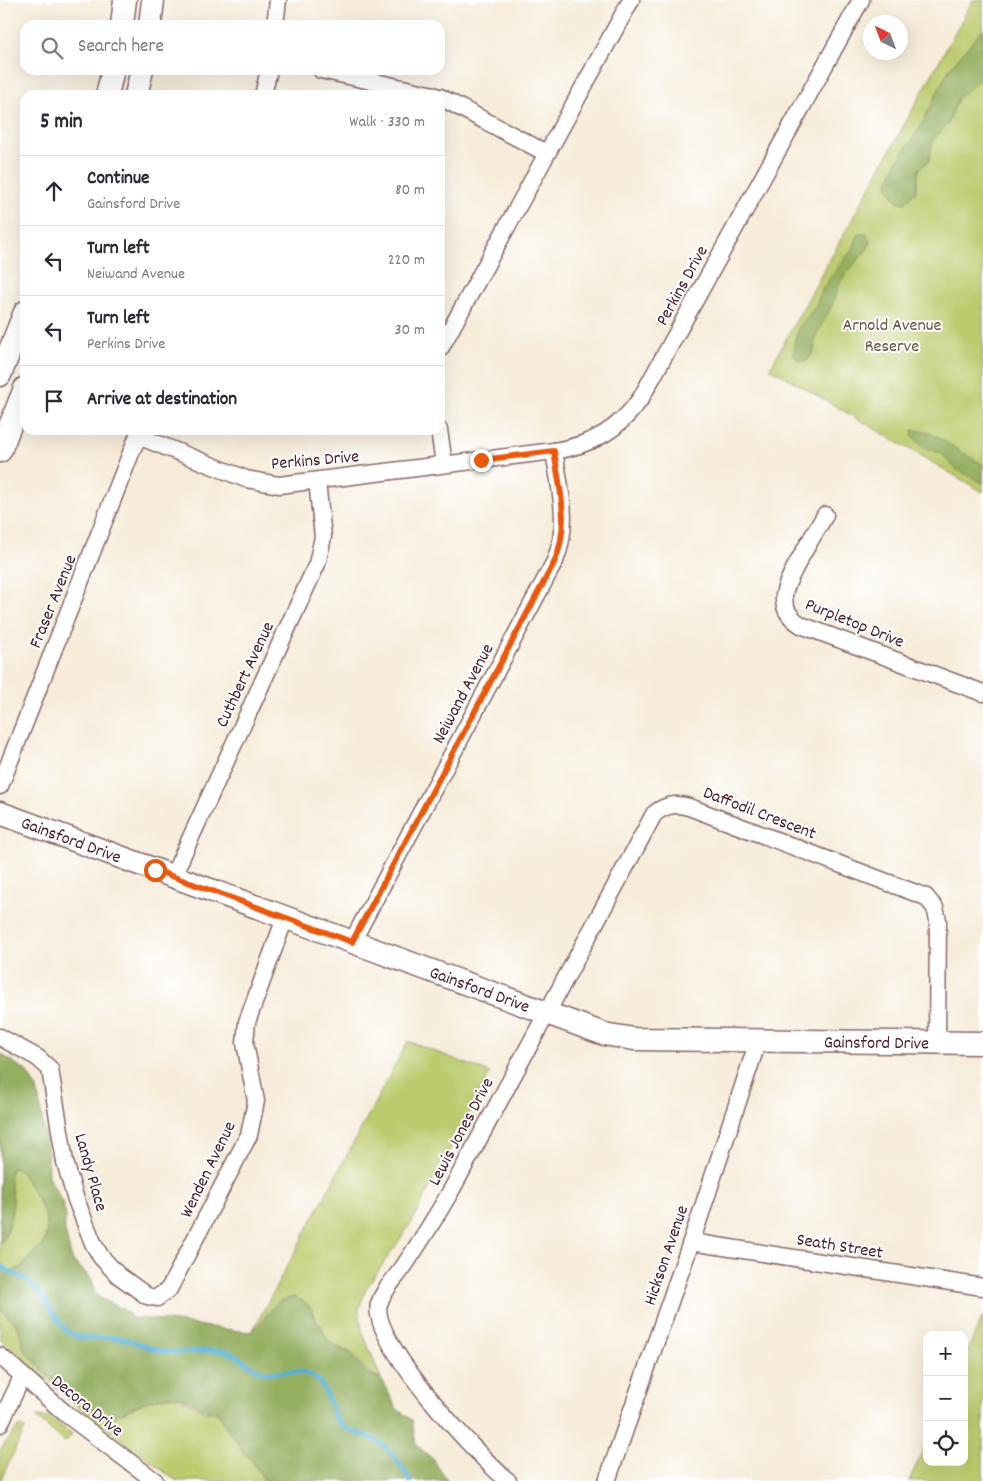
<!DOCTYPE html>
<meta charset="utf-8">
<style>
:root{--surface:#fff;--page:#f2f2f3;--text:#2b2b33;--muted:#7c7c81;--line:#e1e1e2}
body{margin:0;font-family:Dekko,sans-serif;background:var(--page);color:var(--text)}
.controls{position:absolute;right:15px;bottom:15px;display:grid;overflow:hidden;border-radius:10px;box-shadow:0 5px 20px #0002}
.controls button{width:45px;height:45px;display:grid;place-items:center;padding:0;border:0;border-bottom:1px solid var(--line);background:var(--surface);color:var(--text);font:25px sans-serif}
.compass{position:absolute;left:863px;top:15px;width:45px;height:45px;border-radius:50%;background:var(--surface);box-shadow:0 5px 20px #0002;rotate:318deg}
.stop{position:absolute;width:15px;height:15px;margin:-11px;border:4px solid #ea580c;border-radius:50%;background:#fff}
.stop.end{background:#ea580c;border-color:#fff;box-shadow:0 1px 5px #0008}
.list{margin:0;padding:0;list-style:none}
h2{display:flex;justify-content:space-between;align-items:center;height:65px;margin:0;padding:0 20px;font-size:21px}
h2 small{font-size:16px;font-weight:400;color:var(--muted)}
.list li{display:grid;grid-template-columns:32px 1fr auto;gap:15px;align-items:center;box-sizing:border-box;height:70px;padding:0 20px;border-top:1px solid var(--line)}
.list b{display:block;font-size:19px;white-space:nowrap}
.list p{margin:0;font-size:16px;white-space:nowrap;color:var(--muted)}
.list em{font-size:16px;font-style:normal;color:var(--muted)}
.icon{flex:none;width:28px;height:28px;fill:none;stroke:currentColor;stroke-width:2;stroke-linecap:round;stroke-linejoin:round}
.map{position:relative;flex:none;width:983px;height:1481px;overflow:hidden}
.search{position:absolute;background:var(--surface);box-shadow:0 5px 20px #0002;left:20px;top:20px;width:425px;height:55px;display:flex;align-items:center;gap:12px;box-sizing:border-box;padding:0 18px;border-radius:15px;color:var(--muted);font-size:19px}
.panel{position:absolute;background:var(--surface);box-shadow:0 5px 20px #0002;left:20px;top:90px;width:425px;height:345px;border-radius:15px}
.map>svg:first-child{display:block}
.green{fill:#bbcb6d;stroke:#82754c}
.forest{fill:#94af60;stroke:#6f6746}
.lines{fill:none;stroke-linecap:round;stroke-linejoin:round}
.stream{stroke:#54afd2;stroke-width:5}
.street-casing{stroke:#866768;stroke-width:19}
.secondary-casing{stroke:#866768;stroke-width:25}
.street{stroke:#fff;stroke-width:16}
.secondary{stroke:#fff;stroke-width:22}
.route{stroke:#ea580c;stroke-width:6}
.labels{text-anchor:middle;stroke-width:4;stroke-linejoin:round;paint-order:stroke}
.street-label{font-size:18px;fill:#4a1f2b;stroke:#fff}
.park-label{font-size:18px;fill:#6c533f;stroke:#fff}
</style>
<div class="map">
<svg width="983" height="1481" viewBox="0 0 983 1481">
<rect width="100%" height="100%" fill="#fff"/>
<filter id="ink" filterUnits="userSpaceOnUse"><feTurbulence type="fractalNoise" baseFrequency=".02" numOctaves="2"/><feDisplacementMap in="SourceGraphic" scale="10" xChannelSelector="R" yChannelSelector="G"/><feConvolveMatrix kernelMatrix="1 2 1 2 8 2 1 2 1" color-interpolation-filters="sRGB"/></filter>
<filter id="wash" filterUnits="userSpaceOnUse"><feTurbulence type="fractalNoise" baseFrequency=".0096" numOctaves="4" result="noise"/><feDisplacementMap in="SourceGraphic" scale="20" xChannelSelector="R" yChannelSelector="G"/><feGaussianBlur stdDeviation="1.12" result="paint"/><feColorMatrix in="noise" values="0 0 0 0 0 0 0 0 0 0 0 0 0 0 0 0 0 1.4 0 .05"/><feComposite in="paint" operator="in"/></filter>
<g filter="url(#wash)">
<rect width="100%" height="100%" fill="#f6ecd9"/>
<g class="green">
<polygon points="973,0 983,0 983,492 770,368"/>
<path d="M 408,1041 L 490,1073 L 411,1223 L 366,1289 L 359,1309 L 362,1331 L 381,1379 C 365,1372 363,1362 351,1353 C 343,1348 333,1347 327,1339 C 318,1327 315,1313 305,1302 L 273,1309 L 252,1332 Z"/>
<path d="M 11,1168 L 18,1169 L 23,1175 C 36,1198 56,1220 42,1247 C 26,1253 28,1270 7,1272 L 0,1268 L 0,1243 C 7,1240 13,1208 13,1199 C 12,1188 6,1179 11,1168 Z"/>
<polygon points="0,1309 15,1323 21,1335 24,1349 48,1376 90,1409 119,1414 132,1409 149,1399 177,1396 205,1412 218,1412 227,1429 236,1439 241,1451 251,1459 265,1481 177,1481 90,1417 0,1338"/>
<polygon points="983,1316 983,1481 909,1481 927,1441 927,1462 964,1462 964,1358"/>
<polygon points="36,1417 50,1418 72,1434 65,1442"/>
<polygon points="19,1426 25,1429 0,1481 0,1450"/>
</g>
<g class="forest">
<polygon points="983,29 983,76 958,98 948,124 937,135 933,141 929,161 919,169 916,192 905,203 897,201 887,186 897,161 920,128 949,69"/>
<polygon points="859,234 866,234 870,242 868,248 841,280 832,305 815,337 814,351 807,361 798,360 794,355 795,339 800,326 815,307 823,288 853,248"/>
<polygon points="912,430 929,432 983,465 983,483 956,469 942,454 923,447 913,437"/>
<path d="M 0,1053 L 26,1071 L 37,1089 L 47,1145 L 48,1176 L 62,1201 L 66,1216 L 64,1227 L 72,1260 L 92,1279 L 95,1293 L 100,1298 L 124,1310 L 133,1318 C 173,1319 211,1329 252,1332 L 279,1301 L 294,1297 L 305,1302 L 312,1310 L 314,1319 L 321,1325 L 327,1340 L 338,1348 L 350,1353 L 369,1374 L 381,1379 L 397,1409 L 412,1420 L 416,1445 L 433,1459 L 447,1481 L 265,1481 L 251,1459 L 241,1451 L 236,1439 L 227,1429 L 218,1412 C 199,1412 195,1401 179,1397 C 164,1392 125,1409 113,1418 L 90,1409 L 48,1376 L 24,1349 L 21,1335 L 15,1323 L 0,1309 L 0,1268 L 7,1272 C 28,1270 26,1253 42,1247 C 56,1220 36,1198 23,1175 L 18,1169 L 12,1168 C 6,1179 12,1188 13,1199 C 13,1208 7,1240 0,1243 Z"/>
</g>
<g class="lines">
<path class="stream" d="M 0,1265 C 8,1274 24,1275 32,1284 C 46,1297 53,1316 66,1330 C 80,1344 102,1335 120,1338 C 136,1341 150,1350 167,1352 C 185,1354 213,1348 227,1352 C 241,1355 250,1369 263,1372 C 278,1375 294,1368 308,1374 C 331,1383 327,1413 342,1426 C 350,1433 361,1433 370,1437 C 388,1444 401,1465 410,1481"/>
</g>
</g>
<g filter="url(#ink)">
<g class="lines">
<defs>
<g id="street">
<polyline points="275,25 278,0"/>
<polyline points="321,70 434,95"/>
<polyline points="263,95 269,70"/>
<polyline points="440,97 546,153"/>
<polyline points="440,349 631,0"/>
<polyline points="439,430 444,464"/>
<path d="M 138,436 L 246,479 L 279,485 L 554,451 C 592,445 619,430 641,398 L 861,0"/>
<path d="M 825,515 C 816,532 785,579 784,596 C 783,609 790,618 801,625 L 983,693"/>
<polyline points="0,786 140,430"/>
<polyline points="173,876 317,564 323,537 317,481"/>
<path d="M 352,942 L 555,561 C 570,522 560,491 554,451"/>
<polyline points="0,1037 38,1058 50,1069 65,1162 75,1197 93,1243 101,1257 118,1275 147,1296 157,1298 169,1289 249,1135 256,1101 245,1043 247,1022 285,918"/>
<polyline points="691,1242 983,1287"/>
<polyline points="0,1356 66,1414 155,1481"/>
<polyline points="0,1424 22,1377"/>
<path d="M 508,1481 C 479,1457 369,1341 379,1304 C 383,1290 396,1278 404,1266 C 421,1241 437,1215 452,1189 L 654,814 C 665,805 675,803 689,807 L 926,897 L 935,908 L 938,920 L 937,1042"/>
<polyline points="607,1481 697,1225 758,1041"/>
</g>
<g id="secondary">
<polyline points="122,25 125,0"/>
<polyline points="150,25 153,0"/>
<polyline points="107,95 113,70"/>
<polyline points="136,95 142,70"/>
<polyline points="0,375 25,312"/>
<polyline points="0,451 25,388"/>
<path id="s1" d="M 0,813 L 604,1034 L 634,1039 L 983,1043"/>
</g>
</defs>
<use href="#street" class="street-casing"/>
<use href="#secondary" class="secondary-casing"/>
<use href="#street" class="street"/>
<use href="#secondary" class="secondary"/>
</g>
</g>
<g class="lines" filter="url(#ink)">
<path class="route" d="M 155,870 L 352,942 L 555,561 C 570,522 560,491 554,451 L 481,460"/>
</g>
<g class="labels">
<g class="street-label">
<text transform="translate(681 285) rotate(-61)" y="6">Perkins Drive</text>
<text transform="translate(315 459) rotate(-5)" y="6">Perkins Drive</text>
<text transform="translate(52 601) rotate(-68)" y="6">Fraser Avenue</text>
<text transform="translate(855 622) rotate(22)" y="6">Purpletop Drive</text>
<text transform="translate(244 674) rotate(-65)" y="6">Cuthbert Avenue</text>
<text transform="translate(462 693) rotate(-62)" y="6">Neiwand Avenue</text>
<text transform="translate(760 812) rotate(21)" y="6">Daffodil Crescent</text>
<text dy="6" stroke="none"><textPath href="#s1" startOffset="76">Gainsford Drive</textPath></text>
<text dy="6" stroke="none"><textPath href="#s1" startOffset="511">Gainsford Drive</textPath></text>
<text dy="6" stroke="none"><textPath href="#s1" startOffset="916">Gainsford Drive</textPath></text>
<text transform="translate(460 1131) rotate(-62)" y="6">Lewis Jones Drive</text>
<text transform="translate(207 1169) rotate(-64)" y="6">Wenden Avenue</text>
<text transform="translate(92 1172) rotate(74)" y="6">Landy Place</text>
<text transform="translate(840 1245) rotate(9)" y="6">Seath Street</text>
<text transform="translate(665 1255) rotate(-71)" y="6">Hickson Avenue</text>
<text transform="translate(88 1405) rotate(39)" y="6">Decora Drive</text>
</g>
<g class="park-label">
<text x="892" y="330">Arnold Avenue<tspan x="892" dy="21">Reserve</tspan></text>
</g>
</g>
</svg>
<div class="controls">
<button>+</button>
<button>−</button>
<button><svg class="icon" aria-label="locate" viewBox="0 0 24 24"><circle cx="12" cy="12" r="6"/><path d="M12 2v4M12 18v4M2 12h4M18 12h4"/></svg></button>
</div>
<svg class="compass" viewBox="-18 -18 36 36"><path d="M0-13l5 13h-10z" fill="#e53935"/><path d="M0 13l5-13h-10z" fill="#7c7c81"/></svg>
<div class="stop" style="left:155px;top:870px"></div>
<div class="stop end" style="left:481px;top:460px"></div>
<div class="search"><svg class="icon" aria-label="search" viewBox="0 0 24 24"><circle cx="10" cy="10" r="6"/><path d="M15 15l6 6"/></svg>Search here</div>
<section class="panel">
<h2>5 min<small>Walk · 330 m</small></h2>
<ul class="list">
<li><svg class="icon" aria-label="ahead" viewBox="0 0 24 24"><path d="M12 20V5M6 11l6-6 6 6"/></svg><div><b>Continue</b><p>Gainsford Drive</p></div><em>80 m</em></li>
<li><svg class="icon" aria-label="left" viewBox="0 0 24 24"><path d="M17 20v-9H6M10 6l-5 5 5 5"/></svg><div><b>Turn left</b><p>Neiwand Avenue</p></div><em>220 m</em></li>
<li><svg class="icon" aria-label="left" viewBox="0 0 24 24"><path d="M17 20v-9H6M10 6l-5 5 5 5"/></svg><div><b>Turn left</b><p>Perkins Drive</p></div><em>30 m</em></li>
<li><svg class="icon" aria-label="arrive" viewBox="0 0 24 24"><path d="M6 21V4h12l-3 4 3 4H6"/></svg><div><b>Arrive at destination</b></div></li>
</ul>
</section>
</div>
